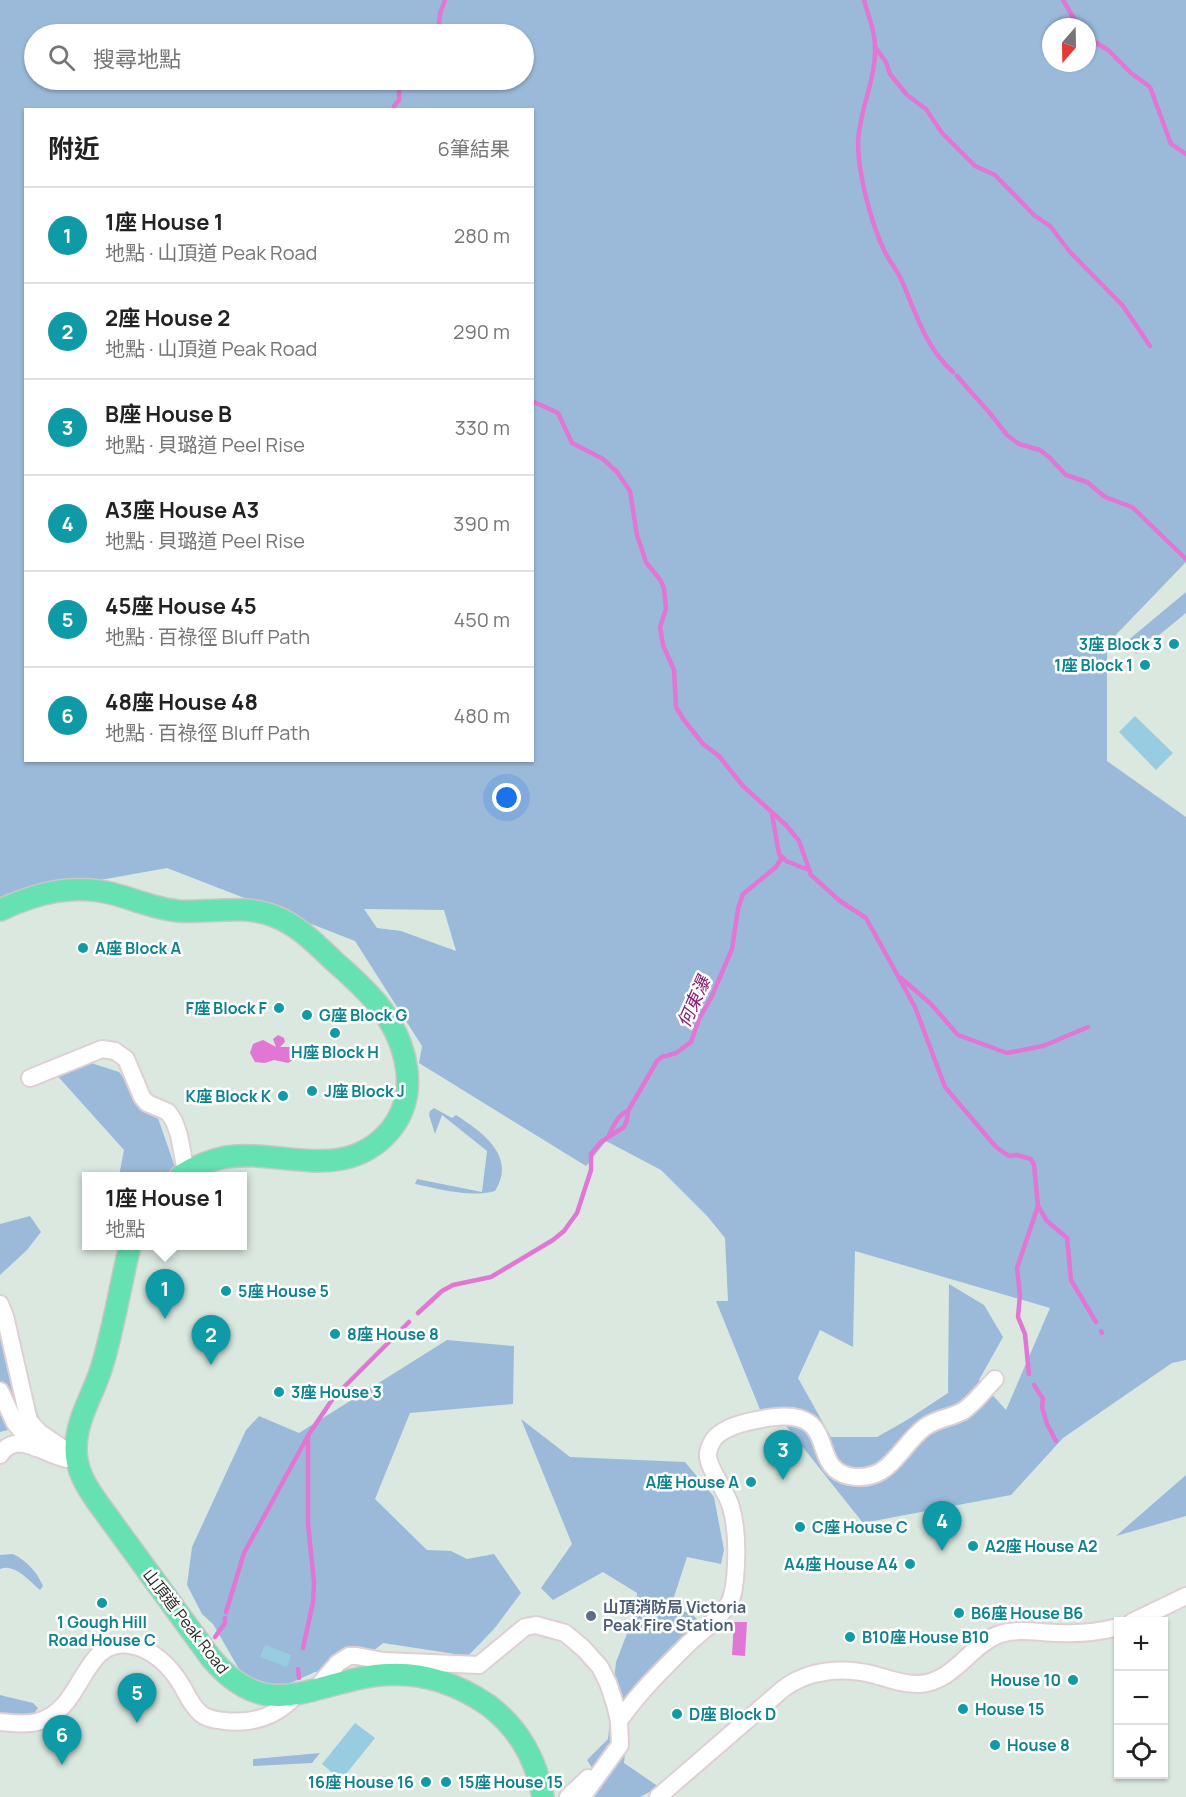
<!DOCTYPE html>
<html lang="zh-TW">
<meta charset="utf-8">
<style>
:root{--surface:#fff;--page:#f2f2f2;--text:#222;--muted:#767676;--line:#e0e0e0;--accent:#b45309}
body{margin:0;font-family:Manrope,"Noto Sans TC",sans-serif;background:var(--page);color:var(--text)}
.controls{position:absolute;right:18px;bottom:18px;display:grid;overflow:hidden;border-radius:0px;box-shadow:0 2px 4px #0004}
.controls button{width:54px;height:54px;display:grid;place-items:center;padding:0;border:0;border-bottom:2px solid var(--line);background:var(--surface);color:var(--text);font:30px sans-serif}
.compass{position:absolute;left:1042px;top:18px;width:54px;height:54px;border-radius:50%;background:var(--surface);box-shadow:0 2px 4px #0004;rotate:200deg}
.you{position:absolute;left:507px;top:798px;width:21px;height:21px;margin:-15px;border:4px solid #fff;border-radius:50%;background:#1a73e8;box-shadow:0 0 0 9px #1a73e833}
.badge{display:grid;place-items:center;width:39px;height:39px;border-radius:50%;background:var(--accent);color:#fff;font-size:20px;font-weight:700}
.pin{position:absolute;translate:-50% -50px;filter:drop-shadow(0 2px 3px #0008)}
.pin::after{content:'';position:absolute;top:32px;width:21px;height:18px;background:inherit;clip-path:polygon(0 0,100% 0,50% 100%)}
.popup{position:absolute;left:82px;top:1172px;width:165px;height:78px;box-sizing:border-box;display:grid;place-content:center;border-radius:0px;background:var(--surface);filter:drop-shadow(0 2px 4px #0005);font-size:20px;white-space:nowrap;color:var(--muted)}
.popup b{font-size:22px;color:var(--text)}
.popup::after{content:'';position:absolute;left:50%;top:100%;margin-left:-12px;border:12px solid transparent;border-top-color:var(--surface)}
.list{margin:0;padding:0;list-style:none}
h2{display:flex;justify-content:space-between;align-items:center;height:78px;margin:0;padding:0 24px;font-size:26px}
h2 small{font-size:20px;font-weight:400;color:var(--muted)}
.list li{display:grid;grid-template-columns:39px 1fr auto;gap:18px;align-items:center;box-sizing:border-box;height:96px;padding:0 24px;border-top:2px solid var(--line)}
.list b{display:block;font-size:22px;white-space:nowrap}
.list p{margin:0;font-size:20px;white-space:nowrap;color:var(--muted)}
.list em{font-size:20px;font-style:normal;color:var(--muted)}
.icon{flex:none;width:33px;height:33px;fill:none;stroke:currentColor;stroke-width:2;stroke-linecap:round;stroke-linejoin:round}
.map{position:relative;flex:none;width:1186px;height:1797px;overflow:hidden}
.search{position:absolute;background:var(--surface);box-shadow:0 2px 4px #0004;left:24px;top:24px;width:510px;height:66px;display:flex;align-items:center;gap:15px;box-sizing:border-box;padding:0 21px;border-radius:33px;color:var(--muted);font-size:22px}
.panel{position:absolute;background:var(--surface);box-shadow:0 2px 4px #0004;left:24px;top:108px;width:510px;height:654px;border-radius:0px}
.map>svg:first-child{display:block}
.green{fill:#9bbada;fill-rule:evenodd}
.pitch{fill:#97cce1}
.water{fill:#e176d4}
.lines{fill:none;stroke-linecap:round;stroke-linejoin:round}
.stream{stroke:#e176d4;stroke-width:4.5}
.minor-casing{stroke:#dfcfd5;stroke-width:20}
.major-casing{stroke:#c7c7c7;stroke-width:24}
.minor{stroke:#fff;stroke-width:16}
.major{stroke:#66e2b2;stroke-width:21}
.culture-dot{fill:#0f9aa8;stroke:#fff;stroke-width:2}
.service-dot{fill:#5c6f8a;stroke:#fff;stroke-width:2}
.labels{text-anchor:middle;stroke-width:5;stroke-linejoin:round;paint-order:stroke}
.culture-label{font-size:16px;font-weight:bold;fill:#0d838f;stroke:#fff;text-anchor:start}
.service-label{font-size:16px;font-weight:bold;fill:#4e5e75;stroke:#fff;text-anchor:start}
.street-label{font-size:16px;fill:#272727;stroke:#fff}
.water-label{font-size:18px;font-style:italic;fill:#881a73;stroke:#fff}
</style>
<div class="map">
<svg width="1186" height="1797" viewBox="0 0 1186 1797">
<rect width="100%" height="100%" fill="#dae8e0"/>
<g class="green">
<path d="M 0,0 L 1186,0 L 1186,562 L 1107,644 L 1107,761 L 1186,817 L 1186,1360 L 1172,1363 L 1063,1438 L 1011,1495 L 863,1523 L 786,1426 L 761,1412 L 716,1301 L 728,1301 L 725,1238 L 708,1217 L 661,1170 L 606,1141 L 586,1166 L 419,1063 L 422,1046 L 355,941 L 167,868 L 0,898 ZM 1051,27 L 1087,27 L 1087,63 L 1051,63 ZM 34,34 L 524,34 L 524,80 L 34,80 ZM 26,110 L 532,110 L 532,760 L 26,760 ZM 364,909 L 444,910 L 456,951 L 401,931 L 377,928 ZM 855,1251 L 1050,1308 L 1006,1410 L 979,1380 L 1003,1337 L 984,1305 L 949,1284 L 948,1393 L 907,1420 L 877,1437 L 831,1437 L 798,1378 L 820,1330 L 853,1347 Z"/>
<polygon points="1186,592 1186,613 1136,654 1126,642"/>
<polygon points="88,1062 119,1072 149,1111 158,1118 177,1173 173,1176 119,1176 124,1150 54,1072"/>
<path d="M 434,1108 L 452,1118 L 456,1115 C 482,1132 517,1156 495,1191 C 470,1198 440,1189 415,1184 L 417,1179 L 482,1192 L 487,1151 L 442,1115 L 435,1134 L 429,1115 L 430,1111 Z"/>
<polygon points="30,1216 41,1232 27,1250 0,1275 0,1224"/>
<polygon points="0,1318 26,1373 40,1422 0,1432"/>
<polygon points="447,1340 514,1346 513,1404 410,1413 375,1499 427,1550 451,1551 467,1559 494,1554 521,1593 494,1629 468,1656 383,1643 356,1665 315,1672 282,1687 243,1676 213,1624 202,1614 187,1585 192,1547 246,1430 259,1416 299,1433"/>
<polygon points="521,1419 570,1457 685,1462 714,1497 724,1550 721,1564 687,1557 671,1606 693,1615 700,1622 673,1666 629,1719 624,1763 659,1787 640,1797 594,1797 603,1785 587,1760 608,1739 616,1662 635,1613 637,1593 603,1572 553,1600 541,1588 572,1544"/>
<polygon points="1186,1475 1186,1516 1116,1536"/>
<path d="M 13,1554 C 27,1561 37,1572 43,1586 L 40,1590 C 29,1581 15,1563 0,1569 L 0,1555 Z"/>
<polygon points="0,1695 33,1703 38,1708 30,1719 0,1718"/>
<polygon points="320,1753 312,1763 253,1766 253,1759"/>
</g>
<g class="pitch">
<polygon points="1135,716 1173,753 1156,770 1119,732"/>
<polygon points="265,1645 291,1655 287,1667 260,1657"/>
<polygon points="355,1723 375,1738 341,1780 322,1764"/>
</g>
<g class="water">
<polygon points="278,1035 284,1038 285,1042 280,1047 292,1047 296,1054 295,1059 288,1063 274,1060 265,1063 255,1062 250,1053 253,1044 263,1040 276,1047 273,1039"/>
<polygon points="734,1622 747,1622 745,1656 732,1655"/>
</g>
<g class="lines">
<g class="stream">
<path d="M 864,0 C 868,15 874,28 875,44 C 877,78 859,110 858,143 C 858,173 871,223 884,250 C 889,261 897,270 902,281 C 916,314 926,348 953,372"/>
<polyline points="1063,0 1079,27"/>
<polyline points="438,34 440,14 445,0"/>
<polyline points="1087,37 1108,50 1131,73 1150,87 1171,144 1186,154"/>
<polyline points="875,47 886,62 890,74 907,95 926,109 942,133 975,166 995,175 1034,215 1050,226 1070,252 1123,306 1150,346"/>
<polyline points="394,110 394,106 399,100 399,82 402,80"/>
<polyline points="957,376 987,410"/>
<polyline points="532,401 558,413 572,443 603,459 617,472 630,491 637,535 646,562 661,581 664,589 666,609 660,627 663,645 674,670 676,707 684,720 703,744 719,756 743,786 786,825 799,841 811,875 840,901 866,918 915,1007 945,1087 996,1147 1009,1156 1017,1155 1031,1159 1034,1165 1038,1206 1017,1268 1020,1295 1018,1317 1025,1334 1029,1374"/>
<polyline points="989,412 1007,435 1019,444 1040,450 1049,457 1066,475 1087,482 1105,497 1132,507 1186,559"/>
<polyline points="772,814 779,854 786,861 809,870"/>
<polyline points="901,978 931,1004 958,1035 1007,1053 1043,1046 1088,1027"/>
<path d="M 609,1135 C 613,1127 618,1114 628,1111"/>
<polyline points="1038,1206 1047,1221 1067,1238 1071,1280 1096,1322"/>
<polyline points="418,1313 442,1291 453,1285 491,1277 553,1240 564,1231 577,1213 591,1170 591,1154 601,1142 624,1127 627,1120 628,1111 657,1061 662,1057 676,1053 691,1042 699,1019 711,998 732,949 738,909 743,894 776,867 782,857"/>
<polyline points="1101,1331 1102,1333"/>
<polyline points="1034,1385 1043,1399 1042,1407 1047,1424 1056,1441"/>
<polyline points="226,1612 244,1553 309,1434 334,1397 409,1322"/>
<polyline points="215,1637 225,1623 225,1618"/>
<polyline points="303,1648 313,1602 314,1582 308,1524 308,1437"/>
<polyline points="298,1669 299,1678"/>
</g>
<defs>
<g id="minor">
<polyline points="30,1078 102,1049 115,1051 126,1059 142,1097 147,1103 168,1112 174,1121 179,1135 186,1172"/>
<polyline points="0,1304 5,1316 29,1421 39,1432 77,1458"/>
<polyline points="0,1391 15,1423 36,1448"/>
<path d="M 0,1455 C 17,1429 44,1455 67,1459"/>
<polyline points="1132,1622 1186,1596"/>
<polyline points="314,1691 338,1663 349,1656 357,1656 383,1661 479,1665 525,1627 536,1625 565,1633 583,1648 600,1667 608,1683 615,1704 619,1721 620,1745 582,1797"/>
<path d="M 619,1721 C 639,1692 664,1668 689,1643 C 702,1631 718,1620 728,1605 C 733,1598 734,1588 735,1579 C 737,1557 737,1528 731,1507 C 727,1491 706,1467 708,1453 C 709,1446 714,1437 719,1434 C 732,1424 751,1421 767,1418 C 842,1406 807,1467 849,1476 C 890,1484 899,1446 925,1427 C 937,1418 951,1418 963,1411 C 975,1403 985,1389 995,1379"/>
<path d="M 0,1722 C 12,1723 25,1725 37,1722 C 85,1710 81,1637 130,1645 C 152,1648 171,1667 182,1686 C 187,1695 192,1706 200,1713 C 207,1719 216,1720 225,1721 C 253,1724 276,1717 295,1696"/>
<polyline points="568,1797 588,1778"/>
<path d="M 658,1797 L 783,1689 C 809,1669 844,1667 875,1675 C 889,1679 905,1685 920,1684 C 955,1681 970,1645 1000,1634 C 1019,1628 1040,1633 1060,1633 C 1080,1634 1099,1632 1118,1627"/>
</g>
<g id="major">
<path d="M 0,910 C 37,893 73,883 114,894 C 136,900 156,909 179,911 C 211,913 244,904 274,916 C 298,925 316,944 335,962 C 350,975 364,988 377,1003 C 407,1041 423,1096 386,1135 C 340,1182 281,1149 226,1157 C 210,1160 194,1167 180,1176"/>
<path d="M 130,1246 C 120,1286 114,1327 102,1366 C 94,1394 76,1418 76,1449 C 76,1470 86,1486 98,1503 L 211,1658 C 268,1726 312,1682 380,1675 C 419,1671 456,1683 488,1705 C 519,1728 536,1759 543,1797"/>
</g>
</defs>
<use href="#minor" class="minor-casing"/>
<use href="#major" class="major-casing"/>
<use href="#minor" class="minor"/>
<use href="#major" class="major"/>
</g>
<g class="culture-dot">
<circle cx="1174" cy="644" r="6"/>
<circle cx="1145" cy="665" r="6"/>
<circle cx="83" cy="948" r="6"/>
<circle cx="279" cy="1008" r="6"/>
<circle cx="307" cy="1015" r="6"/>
<circle cx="335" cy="1033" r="6"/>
<circle cx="312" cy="1091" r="6"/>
<circle cx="283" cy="1096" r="6"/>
<circle cx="226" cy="1291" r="6"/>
<circle cx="335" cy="1334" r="6"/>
<circle cx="279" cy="1392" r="6"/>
<circle cx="751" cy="1482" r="6"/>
<circle cx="800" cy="1527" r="6"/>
<circle cx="973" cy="1546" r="6"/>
<circle cx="910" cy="1564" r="6"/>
<circle cx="102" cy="1603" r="6"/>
<circle cx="959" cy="1613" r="6"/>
<circle cx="850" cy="1637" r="6"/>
<circle cx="1073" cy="1680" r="6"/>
<circle cx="963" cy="1709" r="6"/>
<circle cx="677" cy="1714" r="6"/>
<circle cx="995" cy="1745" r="6"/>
<circle cx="426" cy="1782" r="6"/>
<circle cx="446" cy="1782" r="6"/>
</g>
<circle class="service-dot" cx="591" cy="1616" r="6"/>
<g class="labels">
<g class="culture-label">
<text x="1162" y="650" text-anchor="end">3座 Block 3</text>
<text x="1133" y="671" text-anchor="end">1座 Block 1</text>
<text x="95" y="954">A座 Block A</text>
<text x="267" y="1014" text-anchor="end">F座 Block F</text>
<text x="319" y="1021">G座 Block G</text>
<text x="335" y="1058" text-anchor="middle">H座 Block H</text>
<text x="324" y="1097">J座 Block J</text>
<text x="271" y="1102" text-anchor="end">K座 Block K</text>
<text x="238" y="1297">5座 House 5</text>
<text x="347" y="1340">8座 House 8</text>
<text x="291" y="1398">3座 House 3</text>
<text x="739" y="1488" text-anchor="end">A座 House A</text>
<text x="812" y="1533">C座 House C</text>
<text x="985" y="1552">A2座 House A2</text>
<text x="898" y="1570" text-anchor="end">A4座 House A4</text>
<text x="971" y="1619">B6座 House B6</text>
<text x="102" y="1628" text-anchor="middle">1 Gough Hill<tspan x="102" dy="18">Road House C</tspan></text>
<text x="862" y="1643">B10座 House B10</text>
<text x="1061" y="1686" text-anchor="end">House 10</text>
<text x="975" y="1715">House 15</text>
<text x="689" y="1720">D座 Block D</text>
<text x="1007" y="1751">House 8</text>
<text x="414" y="1788" text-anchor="end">16座 House 16</text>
<text x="458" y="1788">15座 House 15</text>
</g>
<g class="service-label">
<text x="603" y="1613">山頂消防局 Victoria<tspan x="603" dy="18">Peak Fire Station</tspan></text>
</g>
<g class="street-label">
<text transform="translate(186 1621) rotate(52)" y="6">山頂道 Peak Road</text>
</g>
<g class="water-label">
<text transform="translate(694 1002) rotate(-66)" y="6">何東瀑</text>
</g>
</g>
</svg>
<div class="controls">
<button>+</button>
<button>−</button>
<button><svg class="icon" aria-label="locate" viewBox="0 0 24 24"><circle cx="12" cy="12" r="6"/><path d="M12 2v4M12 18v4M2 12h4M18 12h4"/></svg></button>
</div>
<svg class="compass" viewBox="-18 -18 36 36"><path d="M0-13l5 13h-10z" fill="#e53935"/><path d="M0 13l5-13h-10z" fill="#767676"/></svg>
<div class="you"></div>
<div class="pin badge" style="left:165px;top:1319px;background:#0f9aa8">1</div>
<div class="popup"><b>1座 House 1</b>地點</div>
<div class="pin badge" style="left:211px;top:1365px;background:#0f9aa8">2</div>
<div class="pin badge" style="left:783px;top:1480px;background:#0f9aa8">3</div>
<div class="pin badge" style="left:942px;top:1551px;background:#0f9aa8">4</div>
<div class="pin badge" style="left:137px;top:1723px;background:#0f9aa8">5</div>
<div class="pin badge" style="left:62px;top:1765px;background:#0f9aa8">6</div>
<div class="search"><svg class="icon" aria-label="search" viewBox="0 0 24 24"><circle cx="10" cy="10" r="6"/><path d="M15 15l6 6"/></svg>搜尋地點</div>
<section class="panel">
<h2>附近<small>6筆結果</small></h2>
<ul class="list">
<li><span class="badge" style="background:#0f9aa8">1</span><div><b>1座 House 1</b><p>地點 · 山頂道 Peak Road</p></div><em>280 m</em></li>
<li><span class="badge" style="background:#0f9aa8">2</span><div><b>2座 House 2</b><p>地點 · 山頂道 Peak Road</p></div><em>290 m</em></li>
<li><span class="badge" style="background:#0f9aa8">3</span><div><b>B座 House B</b><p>地點 · 貝璐道 Peel Rise</p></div><em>330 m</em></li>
<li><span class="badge" style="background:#0f9aa8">4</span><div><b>A3座 House A3</b><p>地點 · 貝璐道 Peel Rise</p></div><em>390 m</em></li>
<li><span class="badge" style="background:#0f9aa8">5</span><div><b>45座 House 45</b><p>地點 · 百祿徑 Bluff Path</p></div><em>450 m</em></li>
<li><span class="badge" style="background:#0f9aa8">6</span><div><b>48座 House 48</b><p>地點 · 百祿徑 Bluff Path</p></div><em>480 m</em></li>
</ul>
</section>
</div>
